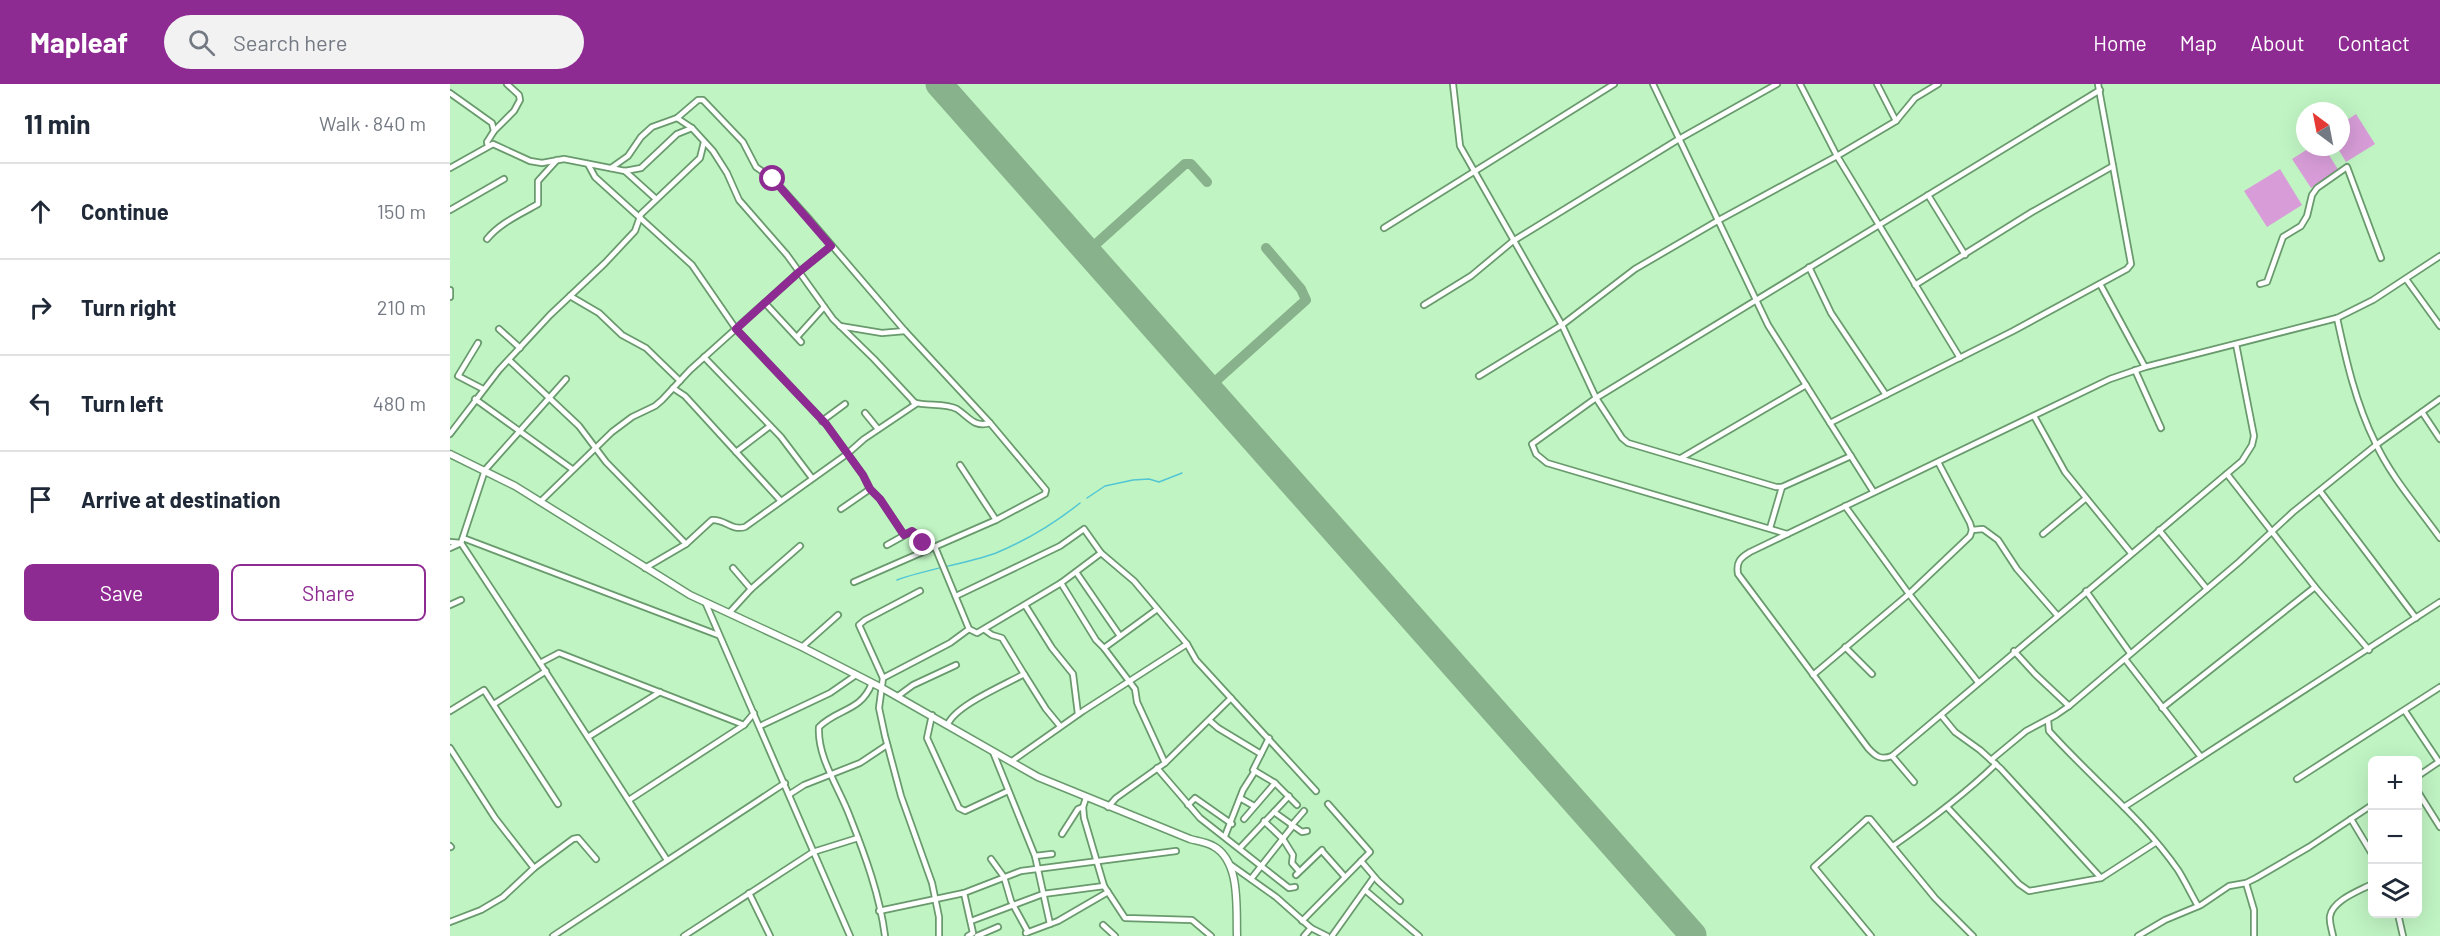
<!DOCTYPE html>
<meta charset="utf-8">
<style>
:root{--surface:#fff;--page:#f2f2f3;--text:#1f2937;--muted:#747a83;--line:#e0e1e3;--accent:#8e2b92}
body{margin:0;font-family:Barlow,sans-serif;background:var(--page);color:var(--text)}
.controls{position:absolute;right:18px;bottom:18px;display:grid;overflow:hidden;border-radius:9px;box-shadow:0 6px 24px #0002}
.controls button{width:54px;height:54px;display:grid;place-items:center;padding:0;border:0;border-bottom:2px solid var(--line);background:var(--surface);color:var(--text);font:30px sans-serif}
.compass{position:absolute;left:1846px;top:18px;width:54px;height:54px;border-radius:50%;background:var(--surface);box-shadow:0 6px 24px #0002;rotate:328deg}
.stop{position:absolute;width:18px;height:18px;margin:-14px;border:4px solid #8e2b92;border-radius:50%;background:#fff}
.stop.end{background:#8e2b92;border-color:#fff;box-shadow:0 2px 6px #0008}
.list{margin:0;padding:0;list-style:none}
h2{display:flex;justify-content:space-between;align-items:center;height:78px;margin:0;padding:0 24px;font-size:26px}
h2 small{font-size:20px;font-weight:400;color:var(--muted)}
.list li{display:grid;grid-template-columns:39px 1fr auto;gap:18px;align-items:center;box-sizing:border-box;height:96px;padding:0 24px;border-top:2px solid var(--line)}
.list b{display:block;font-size:22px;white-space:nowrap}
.list em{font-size:20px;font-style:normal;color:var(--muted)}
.actions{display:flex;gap:12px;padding:18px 24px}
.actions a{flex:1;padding:14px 0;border:2px solid var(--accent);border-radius:9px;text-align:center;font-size:21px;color:var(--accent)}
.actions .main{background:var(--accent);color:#fff}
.icon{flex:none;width:33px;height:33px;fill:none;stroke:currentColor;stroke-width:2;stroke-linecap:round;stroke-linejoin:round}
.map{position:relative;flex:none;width:1990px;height:852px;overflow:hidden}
header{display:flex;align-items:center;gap:36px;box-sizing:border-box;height:84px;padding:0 30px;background:var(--accent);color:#fff}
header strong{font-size:28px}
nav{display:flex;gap:33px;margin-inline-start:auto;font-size:21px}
.search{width:420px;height:54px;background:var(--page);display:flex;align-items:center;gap:15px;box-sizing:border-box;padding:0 21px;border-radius:33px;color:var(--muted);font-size:22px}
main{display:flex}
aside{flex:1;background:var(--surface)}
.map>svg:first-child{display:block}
.green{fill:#d89dd8}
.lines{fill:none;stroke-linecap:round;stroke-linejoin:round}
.stream{stroke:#52c6d4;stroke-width:1.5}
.taxiway{stroke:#88b28b;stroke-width:10}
.runway{stroke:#88b28b;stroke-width:27}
.minor-casing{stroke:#699a6d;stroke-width:8}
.major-casing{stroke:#699a6d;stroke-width:9}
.minor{stroke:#fff;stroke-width:4.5}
.major{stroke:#fff;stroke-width:6}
.route{stroke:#8e2b92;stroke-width:8}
</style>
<header>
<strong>Mapleaf</strong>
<div class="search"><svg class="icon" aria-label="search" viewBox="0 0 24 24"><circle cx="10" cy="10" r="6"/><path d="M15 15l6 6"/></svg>Search here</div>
<nav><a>Home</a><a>Map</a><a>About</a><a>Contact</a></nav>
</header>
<main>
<aside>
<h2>11 min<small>Walk · 840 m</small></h2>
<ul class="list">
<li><svg class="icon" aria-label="ahead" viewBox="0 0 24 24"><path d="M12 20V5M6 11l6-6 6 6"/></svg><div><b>Continue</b></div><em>150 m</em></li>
<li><svg class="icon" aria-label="right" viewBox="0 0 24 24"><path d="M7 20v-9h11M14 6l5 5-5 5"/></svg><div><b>Turn right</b></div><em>210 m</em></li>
<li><svg class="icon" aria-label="left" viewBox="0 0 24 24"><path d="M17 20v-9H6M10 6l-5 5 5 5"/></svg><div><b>Turn left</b></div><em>480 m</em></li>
<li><svg class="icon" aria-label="arrive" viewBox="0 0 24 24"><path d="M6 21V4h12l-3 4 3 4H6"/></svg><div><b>Arrive at destination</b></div></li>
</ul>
<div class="actions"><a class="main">Save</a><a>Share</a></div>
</aside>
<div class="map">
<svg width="1990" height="852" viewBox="0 0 1990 852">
<rect width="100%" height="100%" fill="#c0f4c3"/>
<g class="green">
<polygon points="1906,30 1925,60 1896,78 1887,63 1891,63 1891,40"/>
<polygon points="1861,63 1874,63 1889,87 1861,104 1842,75"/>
<polygon points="1830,85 1852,121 1817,143 1794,107"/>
</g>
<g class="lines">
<g class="stream">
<polyline points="637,414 655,402 683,396 699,395 709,398 732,389"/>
<path d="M 447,496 C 479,484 513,481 546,469 C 575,457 605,439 630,419"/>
</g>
<g class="taxiway">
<polyline points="637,168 735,80 741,80 757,98"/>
<polyline points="758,304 856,216 851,205 816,164"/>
</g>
<polyline class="runway" points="489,0 1243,851"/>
<defs>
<g id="minor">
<polyline points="1003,0 1010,62 1112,241 1146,314 1172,354 1178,359 1326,403 1332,403 1401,372"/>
<polyline points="1203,0 1318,241 1423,407"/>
<polyline points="1350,0 1387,72 1510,274"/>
<polyline points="1427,0 1446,37"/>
<polyline points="0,9 42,39 44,47 37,58 38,62"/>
<polyline points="44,47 64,27 70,16 69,11 57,0"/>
<polyline points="138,80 145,93 242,181 286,245 376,340 413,391 420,405 430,415 454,451"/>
<polyline points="0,84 43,60 80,77 92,79 114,75 175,87 191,84 227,50 242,44"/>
<polyline points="161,84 178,72 191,53 202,43 227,34 248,16 253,16 293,58 306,83 323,95 360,136 455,247 540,339 596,406 595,410 546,436 404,498"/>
<polyline points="175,87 206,115"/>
<polyline points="1478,111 1515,171"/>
<polyline points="0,126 54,95"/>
<polyline points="934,144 1164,0"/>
<path d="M 37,155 C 50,139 69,131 88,120 L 88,97 L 107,76"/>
<polyline points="1359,183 1381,229 1436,311"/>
<polyline points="1956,195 1990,242"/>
<polyline points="1650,200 1695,283"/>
<polyline points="1810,200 1817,198 1833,153 1851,142 1857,132 1862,111 1867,104 1897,83 1931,174"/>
<polyline points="1465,201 1582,128 1663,82"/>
<polyline points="0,206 0,213"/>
<polyline points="120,212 149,229 172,251 196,264 230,297"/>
<polyline points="315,219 351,258"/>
<polyline points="974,221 1021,192 1063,157 1229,55 1327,0"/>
<path d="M 1887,234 C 1896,276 1906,320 1925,358 C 1941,393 1968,423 1990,454"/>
<polyline points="390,242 432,249 455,247"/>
<polyline points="49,245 70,264"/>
<polyline points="347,253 374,223"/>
<polyline points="28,259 8,292 33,305"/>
<path d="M 1786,260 L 1804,352 L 1802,361 L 1792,377 L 1442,672 C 1431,676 1426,673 1418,664 L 1288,490 C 1286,478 1290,474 1300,468 L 1660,295 L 1695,283 L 1887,234 L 1923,216 L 1990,172"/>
<polyline points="254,273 331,353 362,394"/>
<polyline points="59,276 129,342 156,378 236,460"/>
<polyline points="1685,286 1711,344"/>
<polyline points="1029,292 1112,241 1185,185 1269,136 1387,72 1446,37 1465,14 1488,0"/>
<polyline points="116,295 35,386 11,459 90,579 109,569 294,641 304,629"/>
<polyline points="223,304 235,312 330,416"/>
<polyline points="25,315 122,385"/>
<path d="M 463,318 C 477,323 494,318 507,325 C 519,333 524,344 540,339"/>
<polyline points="1972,328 1990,355"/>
<polyline points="415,329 428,345"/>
<polyline points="1584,332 1615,388 1681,469"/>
<polyline points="372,337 395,320"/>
<polyline points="1380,339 1563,247 1677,185 1681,180 1648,0"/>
<polyline points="0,350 49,286 100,231 155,179 185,147 191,130 250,74 254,58"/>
<polyline points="286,368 320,342"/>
<polyline points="1231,374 1356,301"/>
<polyline points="510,381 546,436"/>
<polyline points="1777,390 1865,503 1919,566"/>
<polyline points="1870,407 1966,534"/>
<polyline points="90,418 162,348 182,333 205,322 212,316 240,286 349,188 381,162"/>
<polyline points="1395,422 1459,510 1528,598"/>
<polyline points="391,425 420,405"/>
<polyline points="1320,444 1332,403"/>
<polyline points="1522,446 1533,445 1548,456 1567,485 1607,531"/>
<polyline points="1709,446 1757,505"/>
<polyline points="1337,450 1097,379 1086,370 1082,360 1146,314 1650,6"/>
<polyline points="1593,450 1635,415"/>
<polyline points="13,454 268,551"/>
<polyline points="0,458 11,459 0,464"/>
<polyline points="437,461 462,447 468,451 477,466"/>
<polyline points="485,463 519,545 527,549 611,499 651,469"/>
<path d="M 195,484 L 236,460 L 262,436 C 275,435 281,447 295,443 L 397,370 L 414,355 L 466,320 L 424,275 L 383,235 L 337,171 L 289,116 L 277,89 L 263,67 L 242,44 L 227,34"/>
<polyline points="283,484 301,505"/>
<polyline points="626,488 670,552"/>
<polyline points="611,499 646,556 654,564 685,605 687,618 715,679 666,714 658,723"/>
<polyline points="470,507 415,536 409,541 433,594 429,624 435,652 451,712 482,799 489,833 489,852"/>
<polyline points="1636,507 1680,569"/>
<polyline points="506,512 610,462 634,445 651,469 684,497 737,560 746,576 866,707"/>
<polyline points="256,520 400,852"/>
<polyline points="0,521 11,516"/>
<polyline points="575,521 602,564 623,590 628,630"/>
<polyline points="280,528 301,505 350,462"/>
<polyline points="352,563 388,531"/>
<polyline points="1395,563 1422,590"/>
<polyline points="654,564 706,526"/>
<polyline points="1564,567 1585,590 1619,622"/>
<polyline points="1675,575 1751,673"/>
<polyline points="90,579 217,776"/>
<polyline points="574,590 596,625 610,642"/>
<polyline points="1363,591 1459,510 1520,452 1522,446 1520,439 1488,378"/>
<polyline points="433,594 500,559 519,545"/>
<path d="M 422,599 C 411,628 388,624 369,643 C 367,674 390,705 400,733 C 415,771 430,812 435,852"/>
<polyline points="448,612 463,601 506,581"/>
<polyline points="44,620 96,587"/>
<polyline points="1712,624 1865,503"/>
<polyline points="0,627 34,606 108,720"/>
<polyline points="1955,627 1989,678"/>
<polyline points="482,631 477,654 509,724 515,727 558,707"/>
<polyline points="1491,631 1505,648 1530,666 1551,685 1651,794 1705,759"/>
<path d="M 1598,636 L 1599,647 C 1641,694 1692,734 1728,786 C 1735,797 1741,810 1748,822"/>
<polyline points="760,637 768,644 811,670"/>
<path d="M 498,640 C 506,621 555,601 574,590 L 552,554 L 542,551 L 535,546"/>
<polyline points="310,642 380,609 406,591"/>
<polyline points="138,653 210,608"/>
<polyline points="0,664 45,734 84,784"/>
<polyline points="543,668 585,772 600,840"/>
<polyline points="1442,672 1464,698"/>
<polyline points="1541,676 1576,647 1606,631 1619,622 1789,478 1843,428 1926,361 1990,315"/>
<polyline points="562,677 633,627 737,560"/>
<polyline points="715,679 781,614"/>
<polyline points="707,684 750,734 839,804 845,803"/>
<polyline points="805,687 825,699"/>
<polyline points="1968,692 1990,677"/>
<polyline points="1847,695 1990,603"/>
<polyline points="1968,708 1990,743"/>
<polyline points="340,710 354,701 410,679 437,661"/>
<polyline points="636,714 633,723 634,734 654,802 675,834 742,836 761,852"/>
<polyline points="790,714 804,722"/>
<polyline points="179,716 294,641"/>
<polyline points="738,721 745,714 782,740"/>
<polyline points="1497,723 1569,800 1579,807 1651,794"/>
<polyline points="1674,723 1990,518"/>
<polyline points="824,728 852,748 857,747"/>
<polyline points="794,735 825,699 847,721"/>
<polyline points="1901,735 1922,770"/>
<polyline points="814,737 833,755 843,771 842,779 849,787"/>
<polyline points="841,742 854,727"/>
<polyline points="612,750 628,725 633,723"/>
<polyline points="775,752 793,706 805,687 803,686 819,654"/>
<polyline points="0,762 1,763"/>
<path d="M 1443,762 C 1479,737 1514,711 1546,680"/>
<polyline points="790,764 839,712"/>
<polyline points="872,767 895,793"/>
<polyline points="585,772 602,770"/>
<polyline points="541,775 554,793 561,817 578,848 576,849"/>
<polyline points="911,777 928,797 950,817"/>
<polyline points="781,781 826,813 861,844 877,852"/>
<polyline points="846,791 872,766"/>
<polyline points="801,795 842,743"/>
<polyline points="1796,799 1804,826 1804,852"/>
<polyline points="915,806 969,852"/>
<polyline points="299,809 320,852"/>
<polyline points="514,809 523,849 518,852"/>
<polyline points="429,827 514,809 571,787 726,767"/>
<polyline points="1948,830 1953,852"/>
<polyline points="521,837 593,810 654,802"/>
<polyline points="852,837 920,768 878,720"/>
<polyline points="0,838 31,826 53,813 84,784 123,755 128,754 146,775"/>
<polyline points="653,841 665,852"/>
<polyline points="576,849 608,837 658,808"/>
<polyline points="103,852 335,699"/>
<polyline points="234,852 363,768 408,754"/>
<polyline points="527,852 548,843"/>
<polyline points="854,852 861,844"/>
<polyline points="882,852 924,793"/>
<polyline points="1421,852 1364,783 1417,735 1420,735 1485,814 1523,852"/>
<polyline points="1688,852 1715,836 1751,821 1779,802 1796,799 1806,794 1859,763 1922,721"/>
<path d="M 1883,852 C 1882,846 1879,839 1880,832 C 1883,816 1909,807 1922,800"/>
</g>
<path id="major" d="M 0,370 L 65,402 L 240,511 L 352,563 L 432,604 L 588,693 L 740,755 C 747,757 756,758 763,762 C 791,777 786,824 787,852"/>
</defs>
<use href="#minor" class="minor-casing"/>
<use href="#major" class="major-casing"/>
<use href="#minor" class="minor"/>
<use href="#major" class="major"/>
</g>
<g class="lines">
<polyline class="route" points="323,95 381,162 349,188 286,245 376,340 413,391 420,405 430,415 454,451 462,447 468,451 473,459"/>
</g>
</svg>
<div class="controls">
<button>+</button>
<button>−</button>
<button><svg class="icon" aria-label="layers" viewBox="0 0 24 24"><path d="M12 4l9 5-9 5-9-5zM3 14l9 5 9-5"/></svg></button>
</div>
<svg class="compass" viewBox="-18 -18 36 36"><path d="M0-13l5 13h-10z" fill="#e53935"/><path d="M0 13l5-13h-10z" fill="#747a83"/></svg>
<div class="stop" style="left:323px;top:95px"></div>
<div class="stop end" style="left:473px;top:459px"></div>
</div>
</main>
